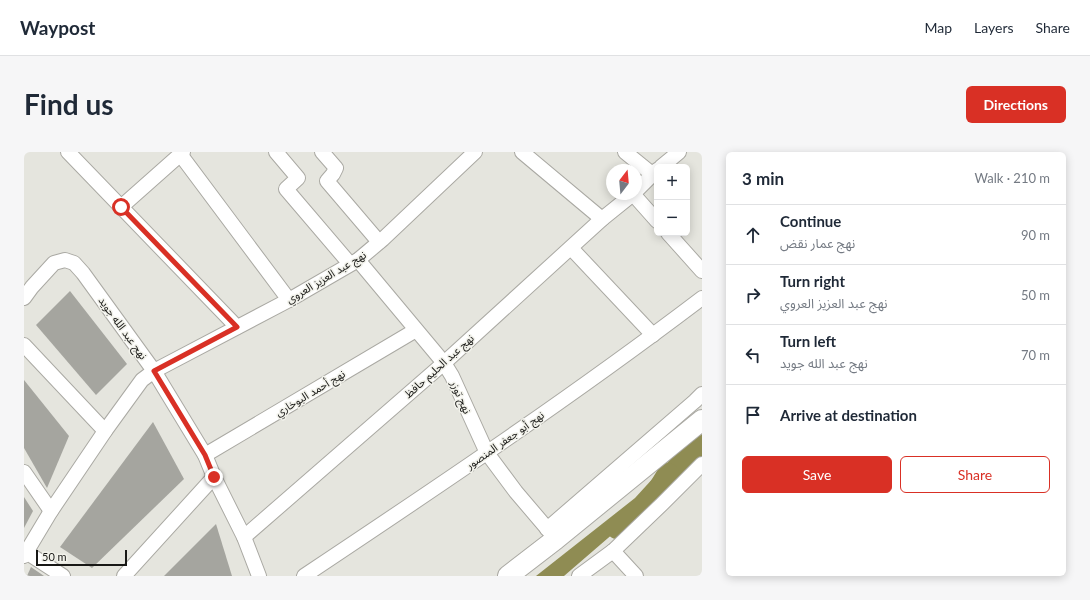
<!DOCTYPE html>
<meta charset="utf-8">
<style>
:root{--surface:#fff;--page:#f6f6f7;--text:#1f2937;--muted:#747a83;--line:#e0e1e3;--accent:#d93025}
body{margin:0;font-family:Lato,"Noto Sans Arabic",sans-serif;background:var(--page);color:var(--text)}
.controls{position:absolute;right:12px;top:12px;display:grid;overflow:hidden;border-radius:6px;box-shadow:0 2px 10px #0003}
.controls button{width:36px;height:36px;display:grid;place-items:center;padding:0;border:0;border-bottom:1px solid var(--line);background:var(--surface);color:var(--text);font:20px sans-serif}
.compass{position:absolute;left:582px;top:12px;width:36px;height:36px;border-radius:50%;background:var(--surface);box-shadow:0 2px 10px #0003;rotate:16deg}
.scale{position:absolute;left:12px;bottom:10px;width:91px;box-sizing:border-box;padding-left:4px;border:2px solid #181816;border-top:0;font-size:11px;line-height:14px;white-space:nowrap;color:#181816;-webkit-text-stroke:3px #f2f2eb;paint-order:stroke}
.stop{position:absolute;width:12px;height:12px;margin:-9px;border:3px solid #d93025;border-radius:50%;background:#fff}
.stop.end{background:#d93025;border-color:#fff;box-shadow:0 1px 4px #0008}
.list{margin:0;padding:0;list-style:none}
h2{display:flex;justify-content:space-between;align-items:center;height:52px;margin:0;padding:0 16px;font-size:17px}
h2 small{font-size:13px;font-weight:400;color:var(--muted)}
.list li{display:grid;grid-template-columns:26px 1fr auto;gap:12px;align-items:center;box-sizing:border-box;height:60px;padding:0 16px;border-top:1px solid var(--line)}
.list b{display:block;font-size:15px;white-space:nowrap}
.list p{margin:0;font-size:13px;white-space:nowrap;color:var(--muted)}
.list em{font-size:13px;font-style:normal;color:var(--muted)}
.actions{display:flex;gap:8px;padding:12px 16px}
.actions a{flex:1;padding:9px 0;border:1px solid var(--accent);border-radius:6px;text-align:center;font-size:14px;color:var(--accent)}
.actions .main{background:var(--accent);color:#fff}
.icon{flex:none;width:22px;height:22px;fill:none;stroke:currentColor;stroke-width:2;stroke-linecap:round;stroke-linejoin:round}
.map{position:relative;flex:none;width:678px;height:424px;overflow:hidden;border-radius:6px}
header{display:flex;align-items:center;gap:24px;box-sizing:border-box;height:56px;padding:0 20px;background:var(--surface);border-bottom:1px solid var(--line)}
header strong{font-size:19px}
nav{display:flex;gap:22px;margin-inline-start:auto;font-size:14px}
.intro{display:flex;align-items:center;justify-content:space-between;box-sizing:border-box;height:96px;padding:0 24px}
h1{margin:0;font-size:28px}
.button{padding:10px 18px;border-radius:6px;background:var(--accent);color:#fff;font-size:14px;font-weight:700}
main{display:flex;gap:24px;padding:0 24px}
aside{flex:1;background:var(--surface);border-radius:6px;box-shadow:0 2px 10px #0003}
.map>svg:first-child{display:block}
.water{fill:#8f8c53}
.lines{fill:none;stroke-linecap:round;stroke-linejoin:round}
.river{stroke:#8f8c53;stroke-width:22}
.building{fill:#a5a59f}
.street-casing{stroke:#aaa9a3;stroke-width:16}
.secondary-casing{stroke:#aaa9a3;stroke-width:22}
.street{stroke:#fff;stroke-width:14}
.secondary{stroke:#fff;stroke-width:20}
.route{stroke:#d93025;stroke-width:5}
.labels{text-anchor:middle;stroke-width:3;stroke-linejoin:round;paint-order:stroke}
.street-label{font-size:11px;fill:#181816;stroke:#f2f2eb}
</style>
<header>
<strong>Waypost</strong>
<nav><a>Map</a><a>Layers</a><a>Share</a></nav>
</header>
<div class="intro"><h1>Find us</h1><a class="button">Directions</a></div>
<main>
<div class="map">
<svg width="678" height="424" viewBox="0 0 678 424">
<rect width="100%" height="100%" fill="#e5e5de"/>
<polygon class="water" points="678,282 678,305 540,424 512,424 611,346 653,300"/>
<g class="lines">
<polyline class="river" points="593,376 627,350 644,322"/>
</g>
<g class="building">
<polygon points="46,139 103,212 72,243 12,173"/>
<polygon points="0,228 45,284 23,336 0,296"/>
<polygon points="129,270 160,327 68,416 36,395"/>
<polygon points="0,345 9,359 0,376"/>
<polygon points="192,372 208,424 140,424"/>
<polygon points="7,415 20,424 3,424"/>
</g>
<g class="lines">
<defs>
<g id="street">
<polyline points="44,0 213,175"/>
<polyline points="252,0 274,26 262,37 326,112"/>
<polyline points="298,0 312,16 309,22 303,29 355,90"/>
<polyline points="498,0 578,67"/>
<polyline points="601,0 628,22"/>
<polyline points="156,2 265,148"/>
<polyline points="637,15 655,0"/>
<polyline points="612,39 633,18"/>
<polyline points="97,55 159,0"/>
<polyline points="644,81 678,119"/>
<polyline points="547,96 629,183"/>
<polyline points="334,108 420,211 428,224 463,301 492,340 532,387"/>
<polyline points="0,146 8,135 30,111 41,108 50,111 59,121 130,219 181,303 190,325 220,385 235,424"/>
<polyline points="0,193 81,279"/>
<polyline points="181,303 392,178"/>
<polyline points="0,320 27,359"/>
<polyline points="523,377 671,249 678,242"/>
<polyline points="220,385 420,211 578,67 609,42 633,69"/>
<polyline points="589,399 612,424"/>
<polyline points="2,400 39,424"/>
<polyline points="0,404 27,359 81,279 118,228 130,219 265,148 334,108 359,87 451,0"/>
<polyline points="100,424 190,325"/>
<path d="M 280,424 C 415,334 549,244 678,146"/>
<polyline points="555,424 589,399 638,352 678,312"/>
</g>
<polyline id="secondary" points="484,424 532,387 678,268"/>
</defs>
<use href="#street" class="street-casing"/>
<use href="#secondary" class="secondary-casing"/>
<use href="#street" class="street"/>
<use href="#secondary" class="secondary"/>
</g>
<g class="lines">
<polyline class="route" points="97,55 213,175 130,219 181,303 190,325"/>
</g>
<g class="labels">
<g class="street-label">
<text transform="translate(302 125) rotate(-31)" y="4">نهج عبد العزيز العروي</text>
<text transform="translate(99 176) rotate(54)" y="4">نهج عبد الله جويد</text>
<text transform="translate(415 214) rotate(-42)" y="4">نهج عبد الحليم حافظ</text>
<text transform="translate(286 241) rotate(-31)" y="4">نهج أحمد البوخاري</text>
<text transform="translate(437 245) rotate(66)" y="4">نهج توزر</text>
<text transform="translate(481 288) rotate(-35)" y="4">نهج أبو جعفر المنصور</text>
</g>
</g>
</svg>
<div class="controls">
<button>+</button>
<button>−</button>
</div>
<svg class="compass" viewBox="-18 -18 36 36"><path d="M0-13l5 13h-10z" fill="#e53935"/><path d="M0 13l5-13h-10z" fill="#747a83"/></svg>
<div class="scale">50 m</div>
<div class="stop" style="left:97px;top:55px"></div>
<div class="stop end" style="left:190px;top:325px"></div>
</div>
<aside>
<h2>3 min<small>Walk · 210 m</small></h2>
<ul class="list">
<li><svg class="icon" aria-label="ahead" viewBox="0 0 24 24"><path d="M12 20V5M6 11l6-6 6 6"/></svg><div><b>Continue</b><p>نهج عمار نقض</p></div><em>90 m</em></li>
<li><svg class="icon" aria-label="right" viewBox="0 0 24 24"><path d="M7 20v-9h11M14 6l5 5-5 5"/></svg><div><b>Turn right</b><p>نهج عبد العزيز العروي</p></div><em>50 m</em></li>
<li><svg class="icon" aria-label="left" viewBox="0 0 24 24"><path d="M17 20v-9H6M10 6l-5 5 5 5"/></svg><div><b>Turn left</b><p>نهج عبد الله جويد</p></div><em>70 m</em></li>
<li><svg class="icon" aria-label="arrive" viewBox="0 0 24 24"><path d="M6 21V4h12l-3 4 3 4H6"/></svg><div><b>Arrive at destination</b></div></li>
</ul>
<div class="actions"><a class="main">Save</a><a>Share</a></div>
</aside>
</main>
